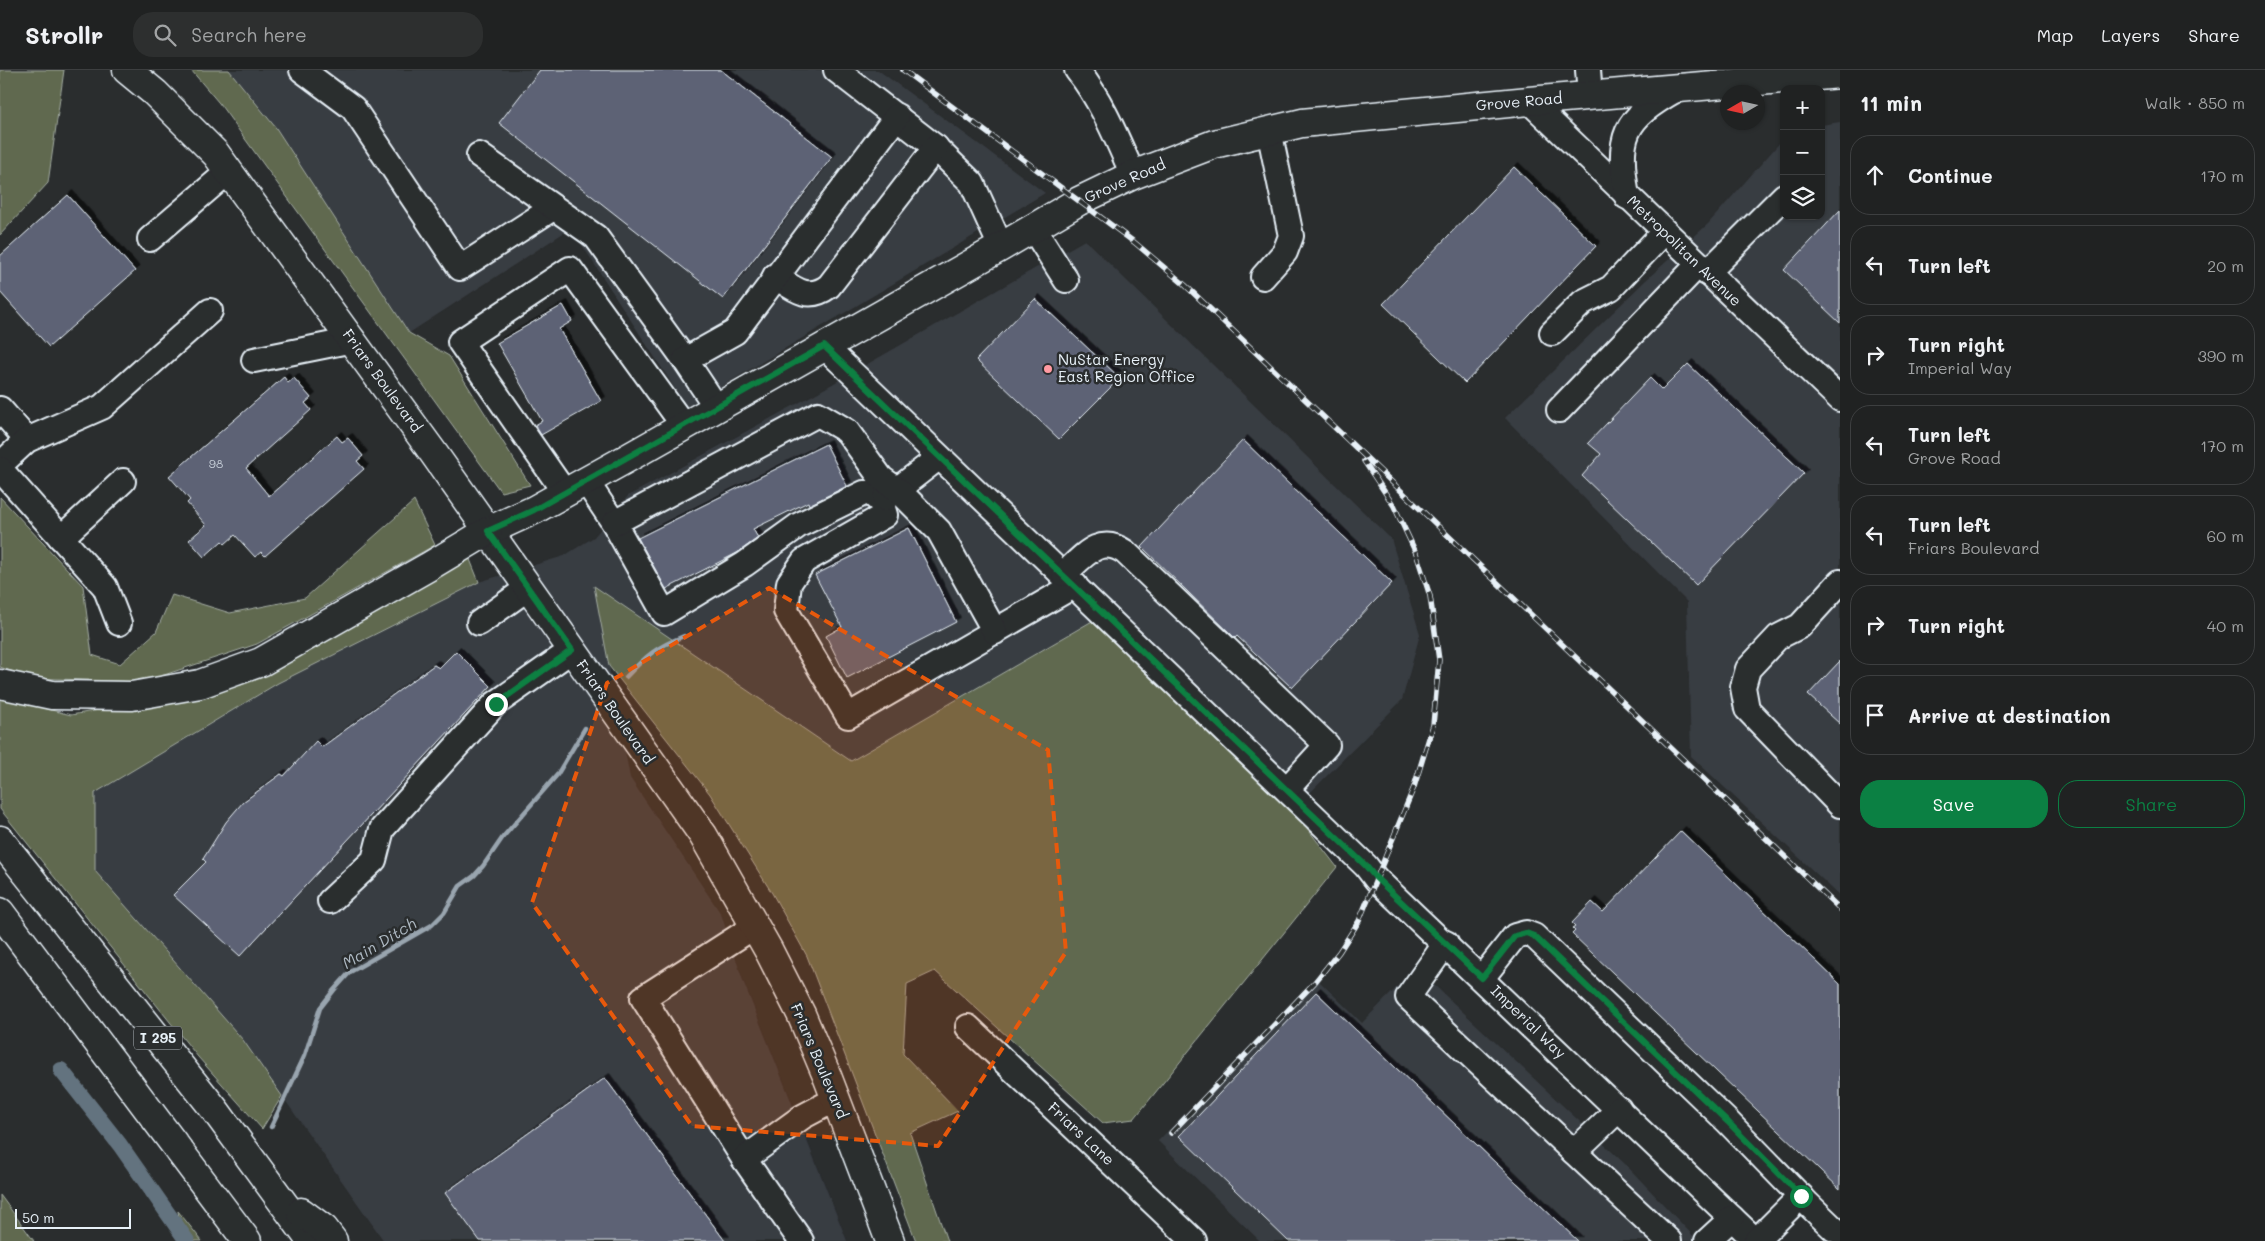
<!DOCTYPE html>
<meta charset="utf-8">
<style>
:root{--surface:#202222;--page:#2d2f2f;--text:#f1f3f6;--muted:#a2a4a5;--line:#3d3f40;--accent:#0b8043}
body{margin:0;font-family:Mali,sans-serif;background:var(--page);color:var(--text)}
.controls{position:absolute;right:15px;top:15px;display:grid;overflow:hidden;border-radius:10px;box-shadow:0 1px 4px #0004}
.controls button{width:45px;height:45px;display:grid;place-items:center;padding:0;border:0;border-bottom:1px solid var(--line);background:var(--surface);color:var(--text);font:25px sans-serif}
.compass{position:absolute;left:1720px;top:15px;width:45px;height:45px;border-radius:50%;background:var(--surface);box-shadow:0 1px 4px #0004;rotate:261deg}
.scale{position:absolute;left:15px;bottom:12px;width:116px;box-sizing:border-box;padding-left:5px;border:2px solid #e8f1f8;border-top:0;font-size:14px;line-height:18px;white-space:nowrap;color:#e8f1f8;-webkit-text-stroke:4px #2a2d2e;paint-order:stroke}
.stop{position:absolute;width:15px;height:15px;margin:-11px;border:4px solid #0b8043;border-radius:50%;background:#fff}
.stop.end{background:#0b8043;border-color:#fff;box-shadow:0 1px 5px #0008}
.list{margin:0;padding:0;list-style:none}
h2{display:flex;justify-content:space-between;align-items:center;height:65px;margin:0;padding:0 20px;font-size:21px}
h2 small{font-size:16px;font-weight:400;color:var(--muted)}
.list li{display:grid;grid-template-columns:32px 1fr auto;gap:15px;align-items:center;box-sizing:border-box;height:80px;margin:0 10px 10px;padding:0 10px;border:1px solid var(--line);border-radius:20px}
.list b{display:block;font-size:19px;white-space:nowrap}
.list p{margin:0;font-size:16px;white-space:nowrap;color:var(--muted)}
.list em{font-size:16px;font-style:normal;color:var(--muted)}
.actions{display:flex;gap:10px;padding:15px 20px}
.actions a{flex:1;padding:11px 0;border:1px solid var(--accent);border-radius:20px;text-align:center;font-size:18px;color:var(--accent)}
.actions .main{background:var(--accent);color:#fff}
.icon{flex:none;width:28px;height:28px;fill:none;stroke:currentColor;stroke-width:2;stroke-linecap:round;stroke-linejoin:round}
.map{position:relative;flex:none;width:1840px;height:1171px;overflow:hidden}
header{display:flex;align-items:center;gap:30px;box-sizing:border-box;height:70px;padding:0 25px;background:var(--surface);border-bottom:1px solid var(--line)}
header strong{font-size:24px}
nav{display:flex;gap:28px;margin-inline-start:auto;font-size:18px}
.search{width:350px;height:45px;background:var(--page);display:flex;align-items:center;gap:12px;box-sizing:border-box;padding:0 18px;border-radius:20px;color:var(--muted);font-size:19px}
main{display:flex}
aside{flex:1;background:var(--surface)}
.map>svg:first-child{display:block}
.built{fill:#393d43}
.green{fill:#61694f;stroke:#a4ada4}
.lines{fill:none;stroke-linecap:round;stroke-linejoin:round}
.stream{stroke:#99a5af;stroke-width:4.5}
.canal{stroke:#64737f;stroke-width:16}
.building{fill:#5d6274;stroke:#e8f1f8;filter:url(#shadow)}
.minor-casing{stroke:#e8f1f8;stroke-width:28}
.major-casing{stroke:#e8f1f8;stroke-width:31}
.highway-casing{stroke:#e8f1f8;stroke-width:31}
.minor{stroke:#2a2d2e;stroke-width:24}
.major{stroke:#2a2d2e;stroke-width:28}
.highway{stroke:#2a2d2e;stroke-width:28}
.rail-casing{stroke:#e8f1f8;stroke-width:5.5}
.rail{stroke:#2a2d2e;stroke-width:4;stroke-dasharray:11;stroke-linecap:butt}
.route{stroke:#0b8043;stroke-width:6}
.marked{fill:#e8590c;fill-opacity:0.2;stroke:#e8590c;stroke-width:4;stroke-dasharray:10 6;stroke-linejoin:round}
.poi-dot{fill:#ff9aa2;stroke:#2a2d2e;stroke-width:2}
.labels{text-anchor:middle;stroke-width:5;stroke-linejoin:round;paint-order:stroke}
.number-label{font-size:12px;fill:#c5cdd7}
.shield{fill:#2a2d2e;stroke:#afb6bb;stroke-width:1}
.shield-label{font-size:14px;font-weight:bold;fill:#e8f1f8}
.street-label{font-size:15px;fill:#e8f1f8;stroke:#2a2d2e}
.poi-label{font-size:15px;fill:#e8f1f8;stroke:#2a2d2e;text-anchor:start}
.water-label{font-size:16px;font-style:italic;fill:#adb8c2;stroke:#2a2d2e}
</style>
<header>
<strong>Strollr</strong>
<div class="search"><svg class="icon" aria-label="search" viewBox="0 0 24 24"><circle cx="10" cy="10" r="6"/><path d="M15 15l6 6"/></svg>Search here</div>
<nav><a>Map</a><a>Layers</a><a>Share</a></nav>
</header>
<main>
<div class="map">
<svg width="1840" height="1171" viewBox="0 0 1840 1171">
<defs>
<filter id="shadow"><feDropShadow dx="4.5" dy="-4.5" stdDeviation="0" flood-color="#0009"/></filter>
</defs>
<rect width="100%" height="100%" fill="#2a2d2e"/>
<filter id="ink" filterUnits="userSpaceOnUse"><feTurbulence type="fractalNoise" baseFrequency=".02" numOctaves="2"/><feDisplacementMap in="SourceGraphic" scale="10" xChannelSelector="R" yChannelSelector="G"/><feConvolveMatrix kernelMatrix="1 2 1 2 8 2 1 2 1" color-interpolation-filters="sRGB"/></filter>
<g filter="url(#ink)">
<g class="built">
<polygon points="229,0 878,0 1045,123 687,337 571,158 409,263 276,58"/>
<polygon points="1840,52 1840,826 1691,686 1687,532 1505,348 1645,211 1708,154 1784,68 1784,146 1821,146 1821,55"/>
<polygon points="1085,170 1391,469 1420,564 1402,630 1293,740 1094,550 851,691 594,516 630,708 721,844 743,911 847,1171 384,1171 243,970 95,801 95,723 278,613 479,512 564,486 594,467 628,426 815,324"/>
<polygon points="1416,898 1625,1094 1698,1171 1260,1171 1158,1071 1318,910 1362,953"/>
</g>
<g class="green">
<polygon points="0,0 64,0 48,113 0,165"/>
<polygon points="191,0 229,0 276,58 409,263 449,286 530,415 501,422 219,33"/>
<polygon points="0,427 83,516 92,585 120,594 156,562 172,525 230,543 305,528 414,431 435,475 257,574 143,612 30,608 0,597"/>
<polygon points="469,487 479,512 278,613 95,723 95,801 243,970 282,1026 262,1059 198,987 0,739 0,627 71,645 241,615"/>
<polygon points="594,516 851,691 1094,550 1293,740 1337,797 1134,1049 1103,1053 935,901 907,914 903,984 958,1041 910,1063 947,1171 916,1171 807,886 772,823 710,724 609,596"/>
<polygon points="0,1125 34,1171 0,1171"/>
<polygon points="178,1141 202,1171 183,1171"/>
</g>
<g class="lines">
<g class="stream">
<path d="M 626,607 C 646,586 656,577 684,566"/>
<polyline points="271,1057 305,985 320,938 334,920 350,902 432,855 444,843 460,816 474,806 483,796 503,767 557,705 585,658"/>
</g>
<polyline class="canal" points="61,1000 120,1075 187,1171"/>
</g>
<g class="building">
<polygon points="540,0 721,0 832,87 723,229 499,53"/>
<polygon points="1514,97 1596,176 1465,313 1383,234"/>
<polygon points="68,125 135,201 49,277 0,222 0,186"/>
<polygon points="1840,140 1840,253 1784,200"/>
<polygon points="1035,229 1120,308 1059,369 976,290"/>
<polygon points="563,235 572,251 559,259 601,331 541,365 535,355 542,351 497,273"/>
<polygon points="1688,294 1804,403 1696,515 1582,406 1601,384 1588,373 1650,308 1662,320"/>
<polygon points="284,307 288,313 294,308 311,328 305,333 311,340 246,398 269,426 337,366 342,372 348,368 363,386 357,391 364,399 265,486 261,482 255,487 235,465 225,474 222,471 204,487 189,470 206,455 187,433 190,430 169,406"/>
<polygon points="1243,370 1392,513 1292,618 1237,566 1235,568 1142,477"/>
<polygon points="826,374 847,416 809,435 808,432 753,459 758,468 737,483 666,519 638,468"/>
<polygon points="909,458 956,552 847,608 826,566 842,557 815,505"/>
<polygon points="456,581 491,616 240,886 173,825 206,792 203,789 226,752 243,732 281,704 284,706 316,671 322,677 434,595 439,598"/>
<polygon points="1840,591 1840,654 1808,625"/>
<polygon points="1681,761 1840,914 1840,1119 1572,864 1575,861 1572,858 1575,856 1572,853 1592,832 1603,842"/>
<polygon points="1316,922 1578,1171 1288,1171 1179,1066"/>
<polygon points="605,1008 725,1171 480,1171 445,1123"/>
</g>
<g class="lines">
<defs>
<g id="minor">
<polyline points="302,0 353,38 460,198 553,138"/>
<polyline points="836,0 934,76 972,113 1001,177"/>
<path d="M 1077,0 C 1102,31 1117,69 1133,105"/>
<polyline points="1588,0 1590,26"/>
<polyline points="1529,31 1840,329"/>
<polyline points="479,85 596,167 685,290"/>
<path d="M 1627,127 C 1617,66 1622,50 1677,19"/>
<polyline points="1033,158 1066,210"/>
<polyline points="150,169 229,101"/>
<polyline points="1707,203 1784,126"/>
<path d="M 775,206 C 794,219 808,232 829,216 L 936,77"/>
<polyline points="1263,207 1285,182 1291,166 1269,60"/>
<polyline points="1552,263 1583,232 1611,218 1664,162"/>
<polyline points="824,276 1366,796 1376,809 1756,1171"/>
<polyline points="254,290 353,270"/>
<polyline points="717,338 685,290 735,262 897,46"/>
<polyline points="0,339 27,370"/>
<polyline points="1559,340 1698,195"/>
<polyline points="0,395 27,370 102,337 210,241"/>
<polyline points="0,399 105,517 119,553"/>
<polyline points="586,411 614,453 664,543 745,494 799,455 864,423 871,423 881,432 885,445 804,491 789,513 786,541 848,646 1075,515"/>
<polyline points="565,423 460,272 570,199 684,356"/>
<polyline points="885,429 938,388"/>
<polyline points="614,453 818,344 847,361 881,408 899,421 939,461 995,562"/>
<polyline points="61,468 123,411"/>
<path d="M 1064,504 C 1083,487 1099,464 1125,482 L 1327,675 L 1287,719"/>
<polyline points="1840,512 1800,556 1778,567 1748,599 1743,617 1747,639 1840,735"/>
<polyline points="479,553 528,518"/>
<polyline points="330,831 374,790 382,759 495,634 572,580"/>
<polyline points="1446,873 1408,927 1669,1171"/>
<polyline points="1482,908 1515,866 1526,863 1534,866 1728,1052 1807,1133 1834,1159 1840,1162"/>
<polyline points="968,957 1194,1171"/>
<polyline points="1574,1082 1619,1039"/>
<polyline points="744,1089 643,928 755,856"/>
<polyline points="801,1171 744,1089 802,1047 836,1029"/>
<polyline points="1707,1171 1732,1148"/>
<polyline points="1756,1171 1801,1126"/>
</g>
<g id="major">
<polyline points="127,0 155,23 216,84 432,381 703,765 769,881 801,944 827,1006 890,1171"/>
<polyline points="488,461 534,440 626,389 1001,177 1079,131 1133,105 1214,74 1302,53 1529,31 1840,4"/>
</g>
<g id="highway">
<polyline points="0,614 52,625 132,626 200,614 261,592 428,497 488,461"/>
<polyline points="0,770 215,1040 311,1171"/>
<polyline points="0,842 247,1171"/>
<polyline points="301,1142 324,1159 333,1171"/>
</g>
</defs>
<use href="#minor" class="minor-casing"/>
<use href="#major" class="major-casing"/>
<use href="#highway" class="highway-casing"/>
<use href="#minor" class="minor"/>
<use href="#major" class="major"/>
<use href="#highway" class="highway"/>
<defs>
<g id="rail">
<polyline points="903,0 1134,172 1185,215 1840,839"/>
<polyline points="1171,1063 1315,912 1339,882 1359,851 1414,717 1433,655 1439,590 1430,526 1416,483 1394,436 1364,391"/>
</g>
</defs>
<use href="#rail" class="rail-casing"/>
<use href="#rail" class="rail"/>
</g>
</g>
<g class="lines" filter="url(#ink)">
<polyline class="route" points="496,634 572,580 488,461 534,440 824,276 1366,796 1376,808 1482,908 1515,866 1526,863 1534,866 1728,1052 1801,1126"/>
</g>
<path class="marked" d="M 769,518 L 1048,680 L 1066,882 L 938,1076 L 692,1056 L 532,833 L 607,613 Z"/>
<circle class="poi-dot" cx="1048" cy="299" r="5"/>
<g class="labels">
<g class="number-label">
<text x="216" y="398">98</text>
</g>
<rect class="shield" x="134" y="956.5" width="48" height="23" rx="4"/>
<g class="shield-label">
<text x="158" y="973">I 295</text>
</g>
<g class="street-label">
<text transform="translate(1519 32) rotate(-5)" y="5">Grove Road</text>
<text transform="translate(1125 111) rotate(-24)" y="5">Grove Road</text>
<text transform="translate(1684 181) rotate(44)" y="5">Metropolitan Avenue</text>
<text transform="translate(382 311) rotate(54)" y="5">Friars Boulevard</text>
<text transform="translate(615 642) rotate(55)" y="5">Friars Boulevard</text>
<text transform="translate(1528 952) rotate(44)" y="5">Imperial Way</text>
<text transform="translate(819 991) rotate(67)" y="5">Friars Boulevard</text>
<text transform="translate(1081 1064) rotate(43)" y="5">Friars Lane</text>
</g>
<g class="poi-label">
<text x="1058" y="295">NuStar Energy<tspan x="1058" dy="17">East Region Office</tspan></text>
</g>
<g class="water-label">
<text transform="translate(379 873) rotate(-31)" y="6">Main Ditch</text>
</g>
</g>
</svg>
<div class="controls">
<button>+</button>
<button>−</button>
<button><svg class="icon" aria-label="layers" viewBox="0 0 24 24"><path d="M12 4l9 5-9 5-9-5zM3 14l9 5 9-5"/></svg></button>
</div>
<svg class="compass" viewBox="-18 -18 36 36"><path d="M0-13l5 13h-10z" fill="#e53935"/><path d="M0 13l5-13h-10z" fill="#a2a4a5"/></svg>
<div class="scale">50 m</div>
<div class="stop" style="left:1801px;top:1126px"></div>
<div class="stop end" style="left:496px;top:634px"></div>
</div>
<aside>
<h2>11 min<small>Walk · 850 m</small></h2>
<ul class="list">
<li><svg class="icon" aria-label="ahead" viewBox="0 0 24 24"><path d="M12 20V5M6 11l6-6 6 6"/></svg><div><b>Continue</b></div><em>170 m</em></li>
<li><svg class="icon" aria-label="left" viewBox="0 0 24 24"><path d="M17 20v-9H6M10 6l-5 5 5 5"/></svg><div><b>Turn left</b></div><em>20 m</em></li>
<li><svg class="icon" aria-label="right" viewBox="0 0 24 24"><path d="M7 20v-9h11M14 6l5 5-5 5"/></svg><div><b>Turn right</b><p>Imperial Way</p></div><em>390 m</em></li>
<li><svg class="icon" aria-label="left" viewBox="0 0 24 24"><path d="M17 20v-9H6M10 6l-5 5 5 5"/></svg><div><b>Turn left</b><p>Grove Road</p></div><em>170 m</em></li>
<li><svg class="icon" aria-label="left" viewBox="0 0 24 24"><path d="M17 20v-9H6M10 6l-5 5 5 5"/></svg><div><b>Turn left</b><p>Friars Boulevard</p></div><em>60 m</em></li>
<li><svg class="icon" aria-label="right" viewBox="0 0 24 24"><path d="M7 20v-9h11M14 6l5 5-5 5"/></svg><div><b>Turn right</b></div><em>40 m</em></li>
<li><svg class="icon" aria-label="arrive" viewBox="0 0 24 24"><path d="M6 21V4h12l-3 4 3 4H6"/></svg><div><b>Arrive at destination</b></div></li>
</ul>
<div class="actions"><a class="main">Save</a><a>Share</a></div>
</aside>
</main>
